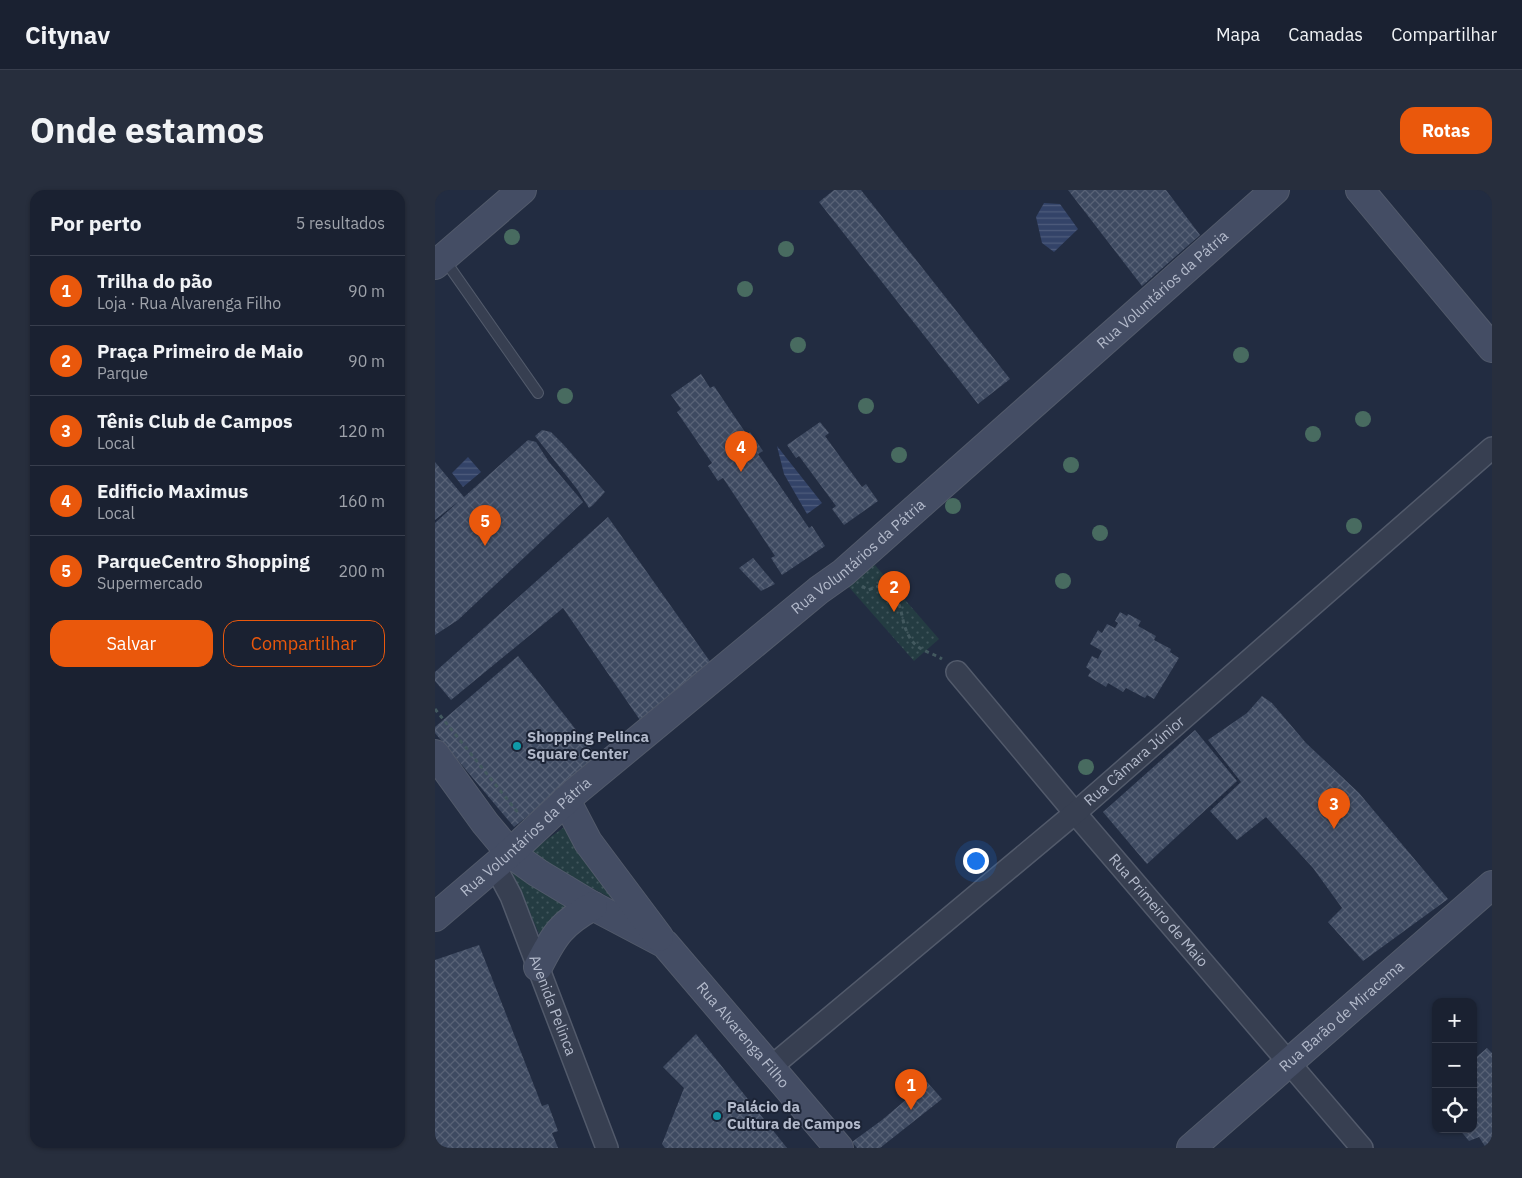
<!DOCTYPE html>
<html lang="pt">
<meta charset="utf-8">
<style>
:root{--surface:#1a2131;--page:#272e3d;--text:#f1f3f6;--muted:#9fa3ab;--line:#383e4d;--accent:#ea580c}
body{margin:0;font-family:"IBM Plex Sans",sans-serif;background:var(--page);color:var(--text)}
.controls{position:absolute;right:15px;bottom:15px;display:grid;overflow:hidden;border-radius:10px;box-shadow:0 1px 4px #0004}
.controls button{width:45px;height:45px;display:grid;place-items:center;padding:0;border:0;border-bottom:1px solid var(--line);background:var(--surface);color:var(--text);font:25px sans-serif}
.you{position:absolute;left:540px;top:670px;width:18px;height:18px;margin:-12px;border:4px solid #fff;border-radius:50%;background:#1a73e8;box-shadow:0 0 0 8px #1a73e833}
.badge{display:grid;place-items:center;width:32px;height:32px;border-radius:50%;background:var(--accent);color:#fff;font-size:16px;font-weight:700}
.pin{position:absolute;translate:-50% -41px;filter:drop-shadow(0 1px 2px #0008)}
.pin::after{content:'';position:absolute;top:26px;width:18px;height:15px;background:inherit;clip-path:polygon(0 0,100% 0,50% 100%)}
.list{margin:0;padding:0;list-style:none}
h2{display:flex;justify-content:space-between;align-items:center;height:65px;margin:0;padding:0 20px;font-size:21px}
h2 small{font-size:16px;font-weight:400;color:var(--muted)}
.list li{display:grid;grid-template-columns:32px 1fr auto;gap:15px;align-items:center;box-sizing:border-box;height:70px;padding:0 20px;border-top:1px solid var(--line)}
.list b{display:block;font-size:19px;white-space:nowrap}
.list p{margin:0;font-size:16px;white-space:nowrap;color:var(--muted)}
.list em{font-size:16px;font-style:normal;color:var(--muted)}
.actions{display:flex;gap:10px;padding:15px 20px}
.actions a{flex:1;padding:11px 0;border:1px solid var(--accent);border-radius:15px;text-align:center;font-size:18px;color:var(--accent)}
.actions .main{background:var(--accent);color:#fff}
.icon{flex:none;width:28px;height:28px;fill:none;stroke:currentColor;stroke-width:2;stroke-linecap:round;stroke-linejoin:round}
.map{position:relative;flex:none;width:1057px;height:958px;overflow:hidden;border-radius:15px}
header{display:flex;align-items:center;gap:30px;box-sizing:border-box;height:70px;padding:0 25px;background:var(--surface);border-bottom:1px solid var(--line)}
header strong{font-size:24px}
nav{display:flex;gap:28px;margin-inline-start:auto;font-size:18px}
.intro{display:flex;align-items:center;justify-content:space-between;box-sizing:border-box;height:120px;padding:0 30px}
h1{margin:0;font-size:35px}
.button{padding:12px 22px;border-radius:15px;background:var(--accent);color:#fff;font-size:18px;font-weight:700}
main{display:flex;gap:30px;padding:0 30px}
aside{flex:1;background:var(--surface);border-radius:15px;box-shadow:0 1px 4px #0004}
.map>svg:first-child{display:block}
.grass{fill:url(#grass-dots)}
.water{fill:url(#water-rules)}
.building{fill:url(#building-cross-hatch)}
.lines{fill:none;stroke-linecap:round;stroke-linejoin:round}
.service-casing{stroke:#525a6b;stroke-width:12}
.minor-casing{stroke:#525a6b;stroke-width:24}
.secondary-casing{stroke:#525a6b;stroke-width:30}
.path{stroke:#43595f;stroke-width:3;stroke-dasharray:4 4;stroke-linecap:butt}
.service{stroke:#373f51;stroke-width:10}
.minor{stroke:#373f51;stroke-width:21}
.secondary{stroke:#444d64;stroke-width:28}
.tree{fill:#486b60}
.culture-dot{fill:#0f9aa8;stroke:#1c2436;stroke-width:2}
.labels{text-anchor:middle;stroke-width:4;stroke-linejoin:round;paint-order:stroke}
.street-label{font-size:15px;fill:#b3bacb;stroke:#1c2436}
.poi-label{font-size:15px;font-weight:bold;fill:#b3bacb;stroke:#1c2436;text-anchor:start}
</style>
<header>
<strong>Citynav</strong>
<nav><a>Mapa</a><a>Camadas</a><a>Compartilhar</a></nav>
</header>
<div class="intro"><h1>Onde estamos</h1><a class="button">Rotas</a></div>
<main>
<aside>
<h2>Por perto<small>5 resultados</small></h2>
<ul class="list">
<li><span class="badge">1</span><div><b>Trilha do pão</b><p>Loja · Rua Alvarenga Filho</p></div><em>90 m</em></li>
<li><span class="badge">2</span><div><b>Praça Primeiro de Maio</b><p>Parque</p></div><em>90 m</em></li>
<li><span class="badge">3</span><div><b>Tênis Club de Campos</b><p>Local</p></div><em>120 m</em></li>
<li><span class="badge">4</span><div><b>Edificio Maximus</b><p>Local</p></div><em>160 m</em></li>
<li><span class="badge">5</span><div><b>ParqueCentro Shopping</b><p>Supermercado</p></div><em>200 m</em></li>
</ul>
<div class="actions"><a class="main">Salvar</a><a>Compartilhar</a></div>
</aside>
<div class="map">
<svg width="1057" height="958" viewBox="0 0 1057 958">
<defs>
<pattern id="grass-dots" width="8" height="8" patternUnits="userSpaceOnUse" patternTransform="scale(1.25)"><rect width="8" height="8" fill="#243c42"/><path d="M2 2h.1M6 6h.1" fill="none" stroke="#41565c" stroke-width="1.8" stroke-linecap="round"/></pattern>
<pattern id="water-rules" width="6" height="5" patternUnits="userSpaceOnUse" patternTransform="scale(1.25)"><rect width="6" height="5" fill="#334368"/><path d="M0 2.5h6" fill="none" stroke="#4e5c7c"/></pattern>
<pattern id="building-cross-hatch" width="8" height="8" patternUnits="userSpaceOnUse" patternTransform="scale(1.25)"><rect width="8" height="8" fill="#3e4a61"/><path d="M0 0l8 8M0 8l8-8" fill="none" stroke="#586276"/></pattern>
</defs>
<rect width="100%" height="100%" fill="#222c41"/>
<g class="grass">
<polygon points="439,374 504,449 479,471 413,396"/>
<polygon points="132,635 195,718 92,664"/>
<polygon points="71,669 144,716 106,748"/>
</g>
<g class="water">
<polygon points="609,13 625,14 643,39 619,62 607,53 601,27"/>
<polygon points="342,256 387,313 372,324 349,284"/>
<polygon points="33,267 46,282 28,297 17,283"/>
</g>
<g class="building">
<polygon points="399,0 426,0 575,189 543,214 384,12"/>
<polygon points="633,0 731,0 765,45 707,96"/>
<polygon points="266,184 275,198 279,196 312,245 315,242 328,261 323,264 374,338 377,336 390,356 347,385 336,368 340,366 288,288 283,291 273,276 277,273 242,222 246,219 236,205"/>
<polygon points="385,232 394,243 390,246 427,297 431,294 443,311 409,335 397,319 401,316 364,266 361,268 352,255"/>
<polygon points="107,240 116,242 128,254 170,302 158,315 154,318 142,299 100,246"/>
<polygon points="93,250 101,252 114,272 148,312 23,430 0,445 0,333 24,311 0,330 0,272 29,307"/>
<polygon points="173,327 281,480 209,536 128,418 16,510 0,491 0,482"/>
<polygon points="318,368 340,394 326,401 304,378"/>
<polygon points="685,422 692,426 693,424 706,431 703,436 721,446 719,450 736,459 735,462 744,468 719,509 712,505 710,508 691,498 688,502 673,493 671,497 653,486 656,481 651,477 657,466 663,469 667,461 655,454 663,440 667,443 672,434 680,438 683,433 680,431"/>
<polygon points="83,466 164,569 79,637 0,543 0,537"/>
<polygon points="827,506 837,513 871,553 924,603 1013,709 928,771 893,732 907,718 878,678 831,627 802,650 775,621 806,592 773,550 812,523"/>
<polygon points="760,540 802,591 712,674 668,622"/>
<polygon points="44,755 107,916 113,914 123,941 117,943 123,958 0,958 0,770"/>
<polygon points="261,844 352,958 230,958 227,954 249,898 228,877"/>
<polygon points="1052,858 1057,863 1057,958 1051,958 1044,947 1034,951 1024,939 1038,939 1038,870"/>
<polygon points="492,892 507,909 445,958 422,958 417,952 447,930"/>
</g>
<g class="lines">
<defs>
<polyline id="service" points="9,69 103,203"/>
<g id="minor">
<path id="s1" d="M 522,482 L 640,623 L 927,958"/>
<path id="s2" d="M 60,676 L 76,706 L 172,958"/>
<path id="s3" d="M 336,877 L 640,623 L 1057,258"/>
</g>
<g id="secondary">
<polyline points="925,0 1057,158"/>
<polyline points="0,75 87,0"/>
<path id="s4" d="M 0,564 L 50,633 L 75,663 L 103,683 L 158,716 L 230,754 L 404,958"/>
<polyline points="131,610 153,652 224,747"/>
<path id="s5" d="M 0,727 L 75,663 L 140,602 L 384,400 L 408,383 L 840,0"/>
<path d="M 103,777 C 119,745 127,733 158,716"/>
<path id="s6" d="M 756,958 L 1057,695"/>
</g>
</defs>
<use href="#service" class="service-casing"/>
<use href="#minor" class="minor-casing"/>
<use href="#secondary" class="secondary-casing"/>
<g class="path">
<path d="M 427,396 L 433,400 L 447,395 C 472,411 462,426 475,448 C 483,461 496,462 507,469"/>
<polyline points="0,519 84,624"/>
</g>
<use href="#service" class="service"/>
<use href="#minor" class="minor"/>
<use href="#secondary" class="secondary"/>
</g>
<g class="tree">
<circle cx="77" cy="47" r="8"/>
<circle cx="351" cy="59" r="8"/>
<circle cx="310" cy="99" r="8"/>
<circle cx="363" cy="155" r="8"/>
<circle cx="806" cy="165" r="8"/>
<circle cx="130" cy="206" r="8"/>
<circle cx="431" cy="216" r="8"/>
<circle cx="928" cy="229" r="8"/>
<circle cx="878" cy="244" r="8"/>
<circle cx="464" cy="265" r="8"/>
<circle cx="636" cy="275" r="8"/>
<circle cx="518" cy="316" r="8"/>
<circle cx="919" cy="336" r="8"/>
<circle cx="665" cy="343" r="8"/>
<circle cx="628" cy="391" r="8"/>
<circle cx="651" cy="577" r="8"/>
</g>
<g class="culture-dot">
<circle cx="82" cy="556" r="5"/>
<circle cx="282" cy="926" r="5"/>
</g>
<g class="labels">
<g class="street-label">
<text dy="5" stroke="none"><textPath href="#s5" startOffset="961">Rua Voluntários da Pátria</textPath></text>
<text dy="5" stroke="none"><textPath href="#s5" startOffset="556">Rua Voluntários da Pátria</textPath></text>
<text dy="5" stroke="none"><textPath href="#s3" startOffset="475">Rua Câmara Júnior</textPath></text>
<text dy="5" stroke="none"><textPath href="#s5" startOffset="121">Rua Voluntários da Pátria</textPath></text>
<text dy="5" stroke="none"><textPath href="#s1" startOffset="312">Rua Primeiro de Maio</textPath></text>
<text dy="5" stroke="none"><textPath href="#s2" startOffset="151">Avenida Pelinca</textPath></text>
<text dy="5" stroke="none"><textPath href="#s6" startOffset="200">Rua Barão de Miracema</textPath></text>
<text dy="5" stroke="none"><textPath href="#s4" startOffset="424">Rua Alvarenga Filho</textPath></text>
</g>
<g class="poi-label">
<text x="92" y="552">Shopping Pelinca<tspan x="92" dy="17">Square Center</tspan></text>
<text x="292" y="922">Palácio da<tspan x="292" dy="17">Cultura de Campos</tspan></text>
</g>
</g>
</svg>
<div class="controls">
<button>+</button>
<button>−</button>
<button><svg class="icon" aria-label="locate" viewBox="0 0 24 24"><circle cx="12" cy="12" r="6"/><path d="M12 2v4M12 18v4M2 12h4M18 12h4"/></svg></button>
</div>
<div class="you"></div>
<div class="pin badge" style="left:476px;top:920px">1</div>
<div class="pin badge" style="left:459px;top:422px">2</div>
<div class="pin badge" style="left:899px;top:639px">3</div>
<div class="pin badge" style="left:306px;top:282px">4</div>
<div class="pin badge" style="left:50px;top:356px">5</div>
</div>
</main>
